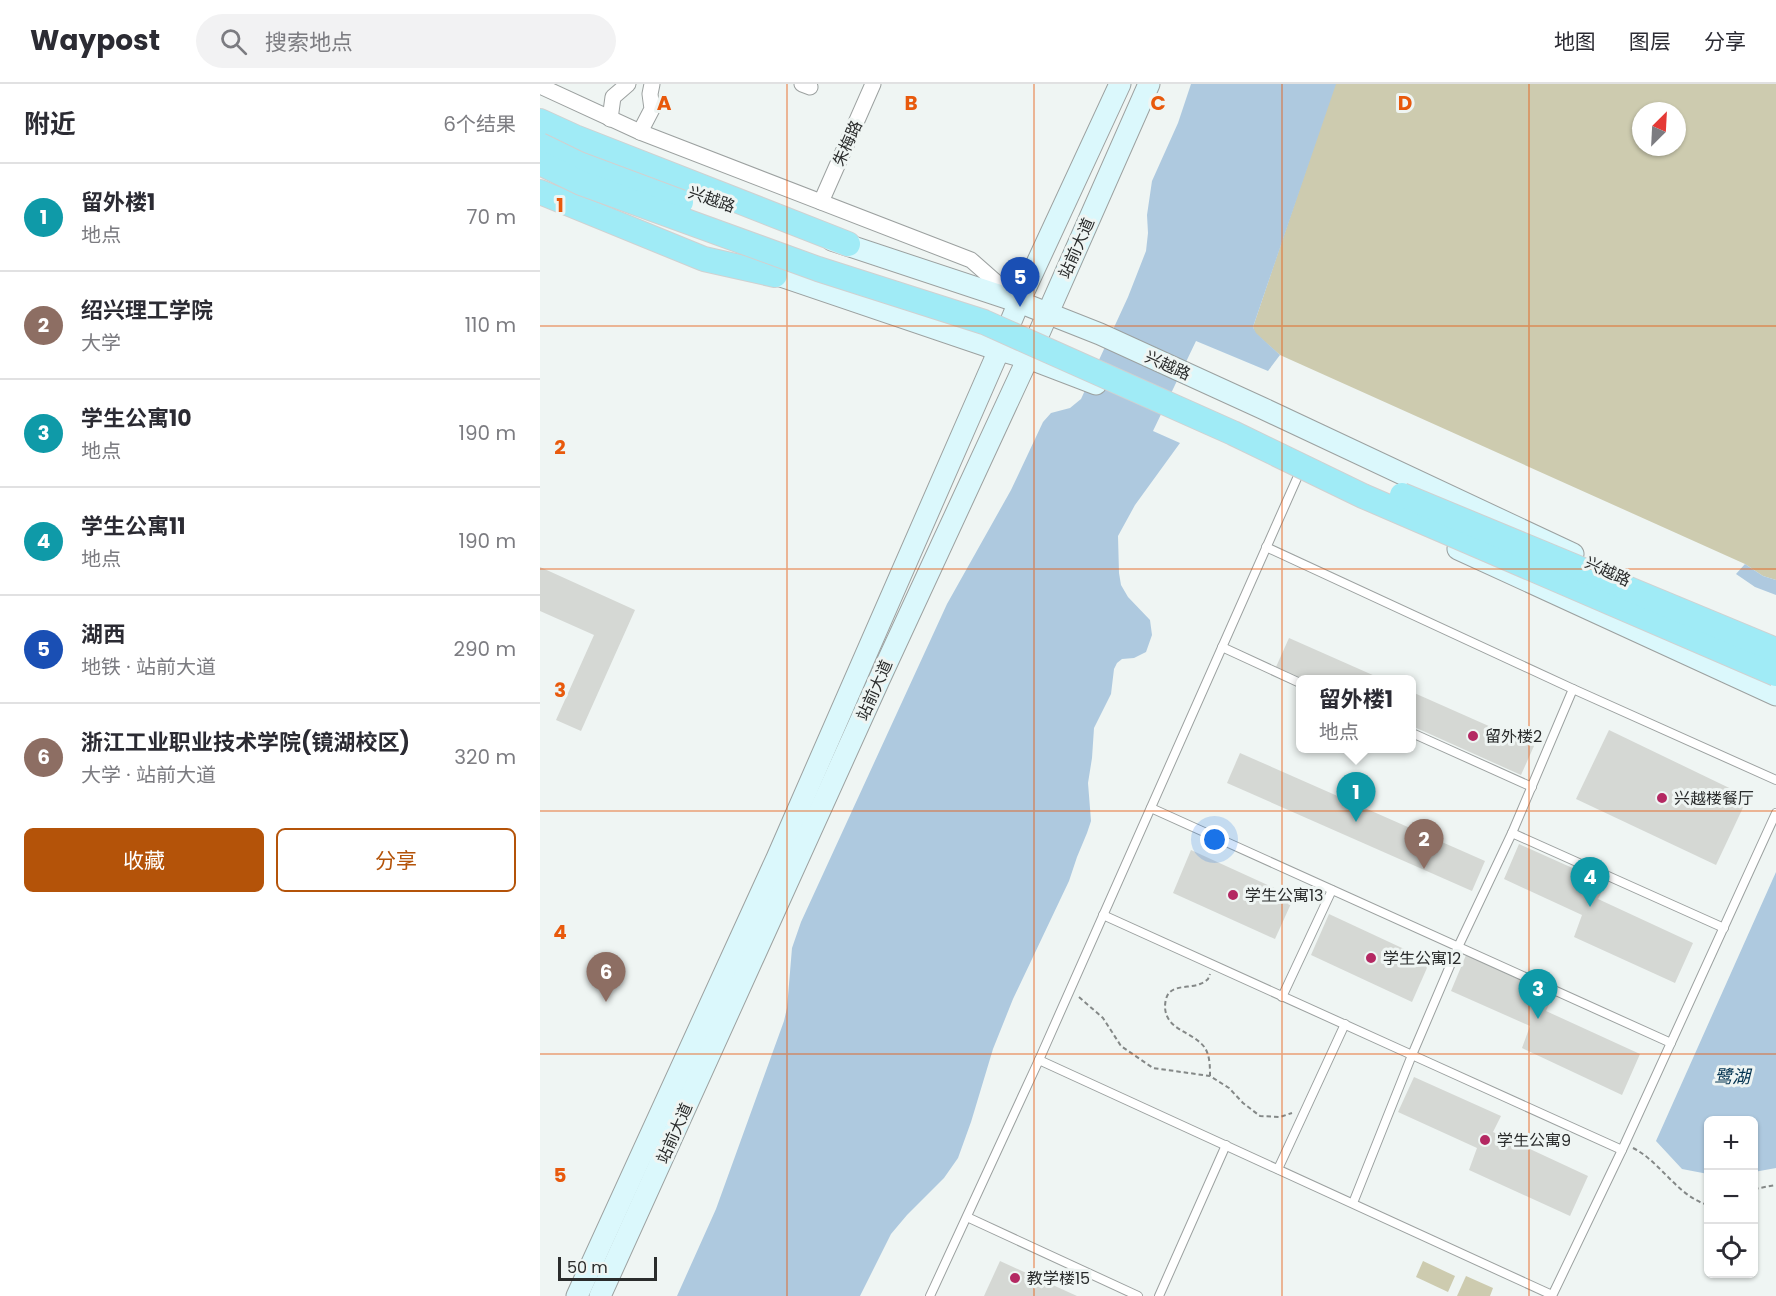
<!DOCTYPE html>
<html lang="zh">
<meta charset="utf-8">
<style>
:root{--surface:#fff;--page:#f2f2f3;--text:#2b2b33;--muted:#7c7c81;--line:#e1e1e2;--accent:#b45309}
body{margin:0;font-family:Poppins,"Noto Sans SC",sans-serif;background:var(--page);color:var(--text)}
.controls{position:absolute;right:18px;bottom:18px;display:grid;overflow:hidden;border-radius:9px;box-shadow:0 2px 4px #0004}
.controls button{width:54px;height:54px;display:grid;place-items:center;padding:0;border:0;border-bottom:2px solid var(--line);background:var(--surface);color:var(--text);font:30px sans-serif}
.compass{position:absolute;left:1092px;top:18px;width:54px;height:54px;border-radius:50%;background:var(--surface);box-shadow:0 2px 4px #0004;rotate:24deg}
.scale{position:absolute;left:18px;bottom:15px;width:99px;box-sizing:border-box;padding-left:6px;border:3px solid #2a2c2c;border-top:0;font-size:16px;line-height:21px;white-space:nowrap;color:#2a2c2c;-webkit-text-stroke:4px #eff5f3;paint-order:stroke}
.you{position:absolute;left:675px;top:756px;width:21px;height:21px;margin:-15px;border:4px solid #fff;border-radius:50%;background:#1a73e8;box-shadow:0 0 0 9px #1a73e833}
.badge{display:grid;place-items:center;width:39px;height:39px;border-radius:50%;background:var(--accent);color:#fff;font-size:20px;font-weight:700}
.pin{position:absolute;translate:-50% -50px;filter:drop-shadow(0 2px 3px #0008)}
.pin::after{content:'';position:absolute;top:32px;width:21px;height:18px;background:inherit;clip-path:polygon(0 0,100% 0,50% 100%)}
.popup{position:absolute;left:756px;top:591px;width:120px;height:78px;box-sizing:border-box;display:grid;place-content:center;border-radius:9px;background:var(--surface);filter:drop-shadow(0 2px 4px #0005);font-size:20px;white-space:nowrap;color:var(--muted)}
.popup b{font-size:22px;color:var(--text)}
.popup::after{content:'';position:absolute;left:50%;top:100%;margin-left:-12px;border:12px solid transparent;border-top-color:var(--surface)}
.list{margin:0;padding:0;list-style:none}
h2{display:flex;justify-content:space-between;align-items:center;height:78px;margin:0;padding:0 24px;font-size:26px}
h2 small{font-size:20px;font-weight:400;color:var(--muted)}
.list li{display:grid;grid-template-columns:39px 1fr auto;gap:18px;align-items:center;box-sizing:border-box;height:108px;padding:0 24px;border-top:2px solid var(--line)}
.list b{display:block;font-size:22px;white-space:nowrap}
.list p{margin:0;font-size:20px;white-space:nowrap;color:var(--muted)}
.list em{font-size:20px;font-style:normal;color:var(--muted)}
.actions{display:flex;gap:12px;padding:18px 24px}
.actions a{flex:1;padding:14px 0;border:2px solid var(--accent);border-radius:9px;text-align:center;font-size:21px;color:var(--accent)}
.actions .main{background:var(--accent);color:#fff}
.icon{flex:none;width:33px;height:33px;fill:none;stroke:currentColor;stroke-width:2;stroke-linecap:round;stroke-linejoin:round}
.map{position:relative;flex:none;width:1236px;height:1212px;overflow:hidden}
header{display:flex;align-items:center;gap:36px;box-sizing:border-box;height:84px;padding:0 30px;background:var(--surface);border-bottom:2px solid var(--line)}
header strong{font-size:28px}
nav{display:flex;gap:33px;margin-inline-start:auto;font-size:21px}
.search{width:420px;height:54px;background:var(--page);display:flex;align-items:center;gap:15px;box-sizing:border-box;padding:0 21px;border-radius:33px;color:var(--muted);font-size:22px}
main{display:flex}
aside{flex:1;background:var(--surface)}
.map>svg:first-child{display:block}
.green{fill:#cdcbaf;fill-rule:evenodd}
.water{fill:#aec9df}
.building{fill:#d5d8d4}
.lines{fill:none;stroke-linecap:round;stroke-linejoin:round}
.service-casing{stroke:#9ca1a0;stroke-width:10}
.minor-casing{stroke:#9ca1a0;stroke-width:17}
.secondary-casing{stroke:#9ca1a0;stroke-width:23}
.trunk-casing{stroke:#d0d1d1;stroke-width:26}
.path{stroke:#848887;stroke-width:2;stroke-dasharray:4.5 3;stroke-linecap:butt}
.service{stroke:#fff;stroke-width:8}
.minor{stroke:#fff;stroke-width:15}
.secondary{stroke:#dbf8fc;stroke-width:21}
.trunk{stroke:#a0ebf6;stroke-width:24}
.trunk-bridge-casing{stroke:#d0d1d1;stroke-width:26;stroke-linecap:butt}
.trunk-bridge{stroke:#a0ebf6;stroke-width:24}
.grid{fill:none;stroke:#e8590c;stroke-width:1.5;stroke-opacity:0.55}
.poi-dot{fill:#b42862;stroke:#eff5f3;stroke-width:2}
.labels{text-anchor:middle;stroke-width:6;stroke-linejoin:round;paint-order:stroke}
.street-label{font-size:16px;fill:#2a2c2c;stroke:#eff5f3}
.poi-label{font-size:16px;fill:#2a2c2c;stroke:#eff5f3;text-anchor:start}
.water-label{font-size:18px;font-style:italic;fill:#00314f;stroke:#eff5f3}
.grid-label{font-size:20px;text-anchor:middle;font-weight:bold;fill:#e8590c;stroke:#eff5f3;stroke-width:6;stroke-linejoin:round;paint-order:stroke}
</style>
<header>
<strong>Waypost</strong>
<div class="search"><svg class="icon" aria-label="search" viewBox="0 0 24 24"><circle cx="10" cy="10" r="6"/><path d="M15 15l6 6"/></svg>搜索地点</div>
<nav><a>地图</a><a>图层</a><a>分享</a></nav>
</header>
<main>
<aside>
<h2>附近<small>6个结果</small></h2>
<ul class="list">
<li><span class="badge" style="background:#0f9aa8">1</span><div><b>留外楼1</b><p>地点</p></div><em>70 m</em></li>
<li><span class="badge" style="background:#8d6e63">2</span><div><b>绍兴理工学院</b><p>大学</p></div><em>110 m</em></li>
<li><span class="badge" style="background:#0f9aa8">3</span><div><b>学生公寓10</b><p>地点</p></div><em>190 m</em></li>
<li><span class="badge" style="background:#0f9aa8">4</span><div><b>学生公寓11</b><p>地点</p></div><em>190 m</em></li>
<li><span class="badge" style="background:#1a4fb4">5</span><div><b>湖西</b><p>地铁 · 站前大道</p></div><em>290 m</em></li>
<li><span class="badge" style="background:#8d6e63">6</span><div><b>浙江工业职业技术学院(镜湖校区)</b><p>大学 · 站前大道</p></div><em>320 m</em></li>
</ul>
<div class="actions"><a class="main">收藏</a><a>分享</a></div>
</aside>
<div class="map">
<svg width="1236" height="1212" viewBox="0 0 1236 1212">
<rect width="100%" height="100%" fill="#eff5f3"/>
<g class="green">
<path d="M 795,0 L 1236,0 L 1236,496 L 1223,492 L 1205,480 L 740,271 L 715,249 L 713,243 ZM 1101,27 L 1137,27 L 1137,63 L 1101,63 Z"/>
<polygon points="883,1177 915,1192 908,1208 876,1193"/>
<polygon points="926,1192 953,1204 950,1212 917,1212"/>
</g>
<g class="water">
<polygon points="651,0 796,0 713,243 716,249 740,271 728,287 656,257 613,347 640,359 595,421 578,452 579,489 581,501 588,513 610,536 612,551 606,568 594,574 582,575 577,579 574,585 571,610 554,644 552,674 548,699 551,737 547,749 537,773 529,797 473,915 453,965 431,1038 418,1074 404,1094 367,1131 351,1150 320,1212 137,1212 176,1125 244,937 247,924 252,864 261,838 407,520 471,406 503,338 511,329 530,324 541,315 588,213 606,167 608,149 607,131 612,97 638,39"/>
<polygon points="1205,480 1223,492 1236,496 1236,511 1215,503 1196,490"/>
<polygon points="1236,788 1236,1084 1214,1088 1214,1036 1168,1036 1168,1090 1142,1085 1116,1057"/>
</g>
<g class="building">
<polygon points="0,483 95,526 41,647 16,636 54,551 0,527"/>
<polygon points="749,554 844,596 765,596 736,583"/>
<polygon points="872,608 994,662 981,691 872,642"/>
<polygon points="1069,646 1208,713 1176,781 1036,715"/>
<polygon points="700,669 945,777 932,807 687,699"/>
<polygon points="979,760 1066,799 1058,815 1153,859 1135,899 1034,853 1042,831 964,795"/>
<polygon points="651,766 754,813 735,855 633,809"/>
<polygon points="789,830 890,877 872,918 771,871"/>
<polygon points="926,871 1013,911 1006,927 1100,970 1082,1011 982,964 990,942 911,907"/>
<polygon points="874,993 961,1032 953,1048 1048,1092 1030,1132 929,1086 937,1064 858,1028"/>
<polygon points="460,1177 537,1212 444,1212"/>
</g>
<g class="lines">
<defs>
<g id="service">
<polyline points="726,463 1033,605 1236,696"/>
<polyline points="682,563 760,599"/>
<polyline points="872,649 992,703"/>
<polyline points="611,724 1131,959"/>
<polyline points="972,749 1033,605"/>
<polyline points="563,831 872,971 918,863 972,749 1184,844"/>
<polyline points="742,913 792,806"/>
<polyline points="499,976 1012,1211"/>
<polyline points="738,1085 805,940"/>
<polyline points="813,1119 872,971 1082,1066"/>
<polyline points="427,1133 598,1212"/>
<polyline points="390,1212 499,976 758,392"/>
<polyline points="619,1212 686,1061"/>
<polyline points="1012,1212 1082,1066 1236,729"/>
</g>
<g id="minor">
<polyline points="262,0 270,3"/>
<polyline points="0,2 100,48 431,176 474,214"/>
<polyline points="70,35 73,13 88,0"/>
<polyline points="100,48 112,25 110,10 112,0"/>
<polyline points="281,118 333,0"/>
</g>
<g id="secondary">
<polyline points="292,156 479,218 560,250 722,324 1033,470"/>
<polyline points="220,185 459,266 488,274 556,300"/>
<polyline points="918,465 1236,611"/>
<polyline points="37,1212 237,774 459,266 479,218 580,0"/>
<polyline points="60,1212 339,596 488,274 609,0"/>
</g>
<g id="trunk">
<polyline points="0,37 35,53 308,160"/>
<polyline points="0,108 164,175 235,191"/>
</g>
</defs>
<use href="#service" class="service-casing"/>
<use href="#minor" class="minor-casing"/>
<use href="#secondary" class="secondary-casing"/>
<use href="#trunk" class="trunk-casing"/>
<g class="path">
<polyline points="539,913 563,934 581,962 613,984 670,992 689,1004 703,1019 720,1032 740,1033 752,1029"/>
<path d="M 670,992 C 670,983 670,972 665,964 C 653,947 626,947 625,923 C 625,919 626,912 629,909 C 636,901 651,904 660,900 C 663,899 666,897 668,895 L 670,890"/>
<path d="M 1093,1064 C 1121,1078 1137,1112 1168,1121"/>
<polyline points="1214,1105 1236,1101"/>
</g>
<use href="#service" class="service"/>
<use href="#minor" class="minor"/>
<use href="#secondary" class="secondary"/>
<use href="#trunk" class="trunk"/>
<defs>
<g id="trunk-bridge">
<polyline points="0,61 39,80 141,118"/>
<polyline points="0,79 41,99 278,185 444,238 693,349 823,412 1236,590"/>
<polyline points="862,411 1236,566"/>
</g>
</defs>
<use href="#trunk-bridge" class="trunk-bridge-casing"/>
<use href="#trunk-bridge" class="trunk-bridge"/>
</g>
<path class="grid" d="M 247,0 L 247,1212M 494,0 L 494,1212M 742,0 L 742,1212M 989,0 L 989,1212M 0,242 L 1236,242M 0,485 L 1236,485M 0,727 L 1236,727M 0,970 L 1236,970"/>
<g class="poi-dot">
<circle cx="933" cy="652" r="6"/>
<circle cx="1122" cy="714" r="6"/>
<circle cx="693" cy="811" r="6"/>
<circle cx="831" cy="874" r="6"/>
<circle cx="945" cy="1056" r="6"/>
<circle cx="475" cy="1194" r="6"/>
</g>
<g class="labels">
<g class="street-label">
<text transform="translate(307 59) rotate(-66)" y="6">朱梅路</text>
<text transform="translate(172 115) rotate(19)" y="6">兴越路</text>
<text transform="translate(536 164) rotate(-66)" y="6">站前大道</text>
<text transform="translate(628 281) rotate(24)" y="6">兴越路</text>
<text transform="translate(1068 487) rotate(25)" y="6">兴越路</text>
<text transform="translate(334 606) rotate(-66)" y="6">站前大道</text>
<text transform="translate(134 1049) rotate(-66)" y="6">站前大道</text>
</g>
<g class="poi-label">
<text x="945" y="658">留外楼2</text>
<text x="1134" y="720">兴越楼餐厅</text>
<text x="705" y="817">学生公寓13</text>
<text x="843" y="880">学生公寓12</text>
<text x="957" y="1062">学生公寓9</text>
<text x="487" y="1200">教学楼15</text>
</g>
<g class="water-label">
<text x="1192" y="999">鹭湖</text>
</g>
</g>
<g class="grid-label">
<text x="124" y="26">A</text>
<text x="371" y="26">B</text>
<text x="618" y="26">C</text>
<text x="865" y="26">D</text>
<text x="20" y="128">1</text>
<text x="20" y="370">2</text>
<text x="20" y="613">3</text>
<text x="20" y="855">4</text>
<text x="20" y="1098">5</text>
</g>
</svg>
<div class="controls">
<button>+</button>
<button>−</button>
<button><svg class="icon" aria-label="locate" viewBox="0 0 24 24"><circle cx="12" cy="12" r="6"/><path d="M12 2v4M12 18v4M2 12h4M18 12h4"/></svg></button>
</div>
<svg class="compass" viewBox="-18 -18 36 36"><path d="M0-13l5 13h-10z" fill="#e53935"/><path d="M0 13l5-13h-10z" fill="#7c7c81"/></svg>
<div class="scale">50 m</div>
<div class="you"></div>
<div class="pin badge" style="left:816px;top:738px;background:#0f9aa8">1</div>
<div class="popup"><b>留外楼1</b>地点</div>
<div class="pin badge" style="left:884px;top:785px;background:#8d6e63">2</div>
<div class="pin badge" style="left:998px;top:935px;background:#0f9aa8">3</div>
<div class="pin badge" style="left:1050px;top:823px;background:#0f9aa8">4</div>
<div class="pin badge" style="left:480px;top:223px;background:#1a4fb4">5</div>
<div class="pin badge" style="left:66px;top:918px;background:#8d6e63">6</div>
</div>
</main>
